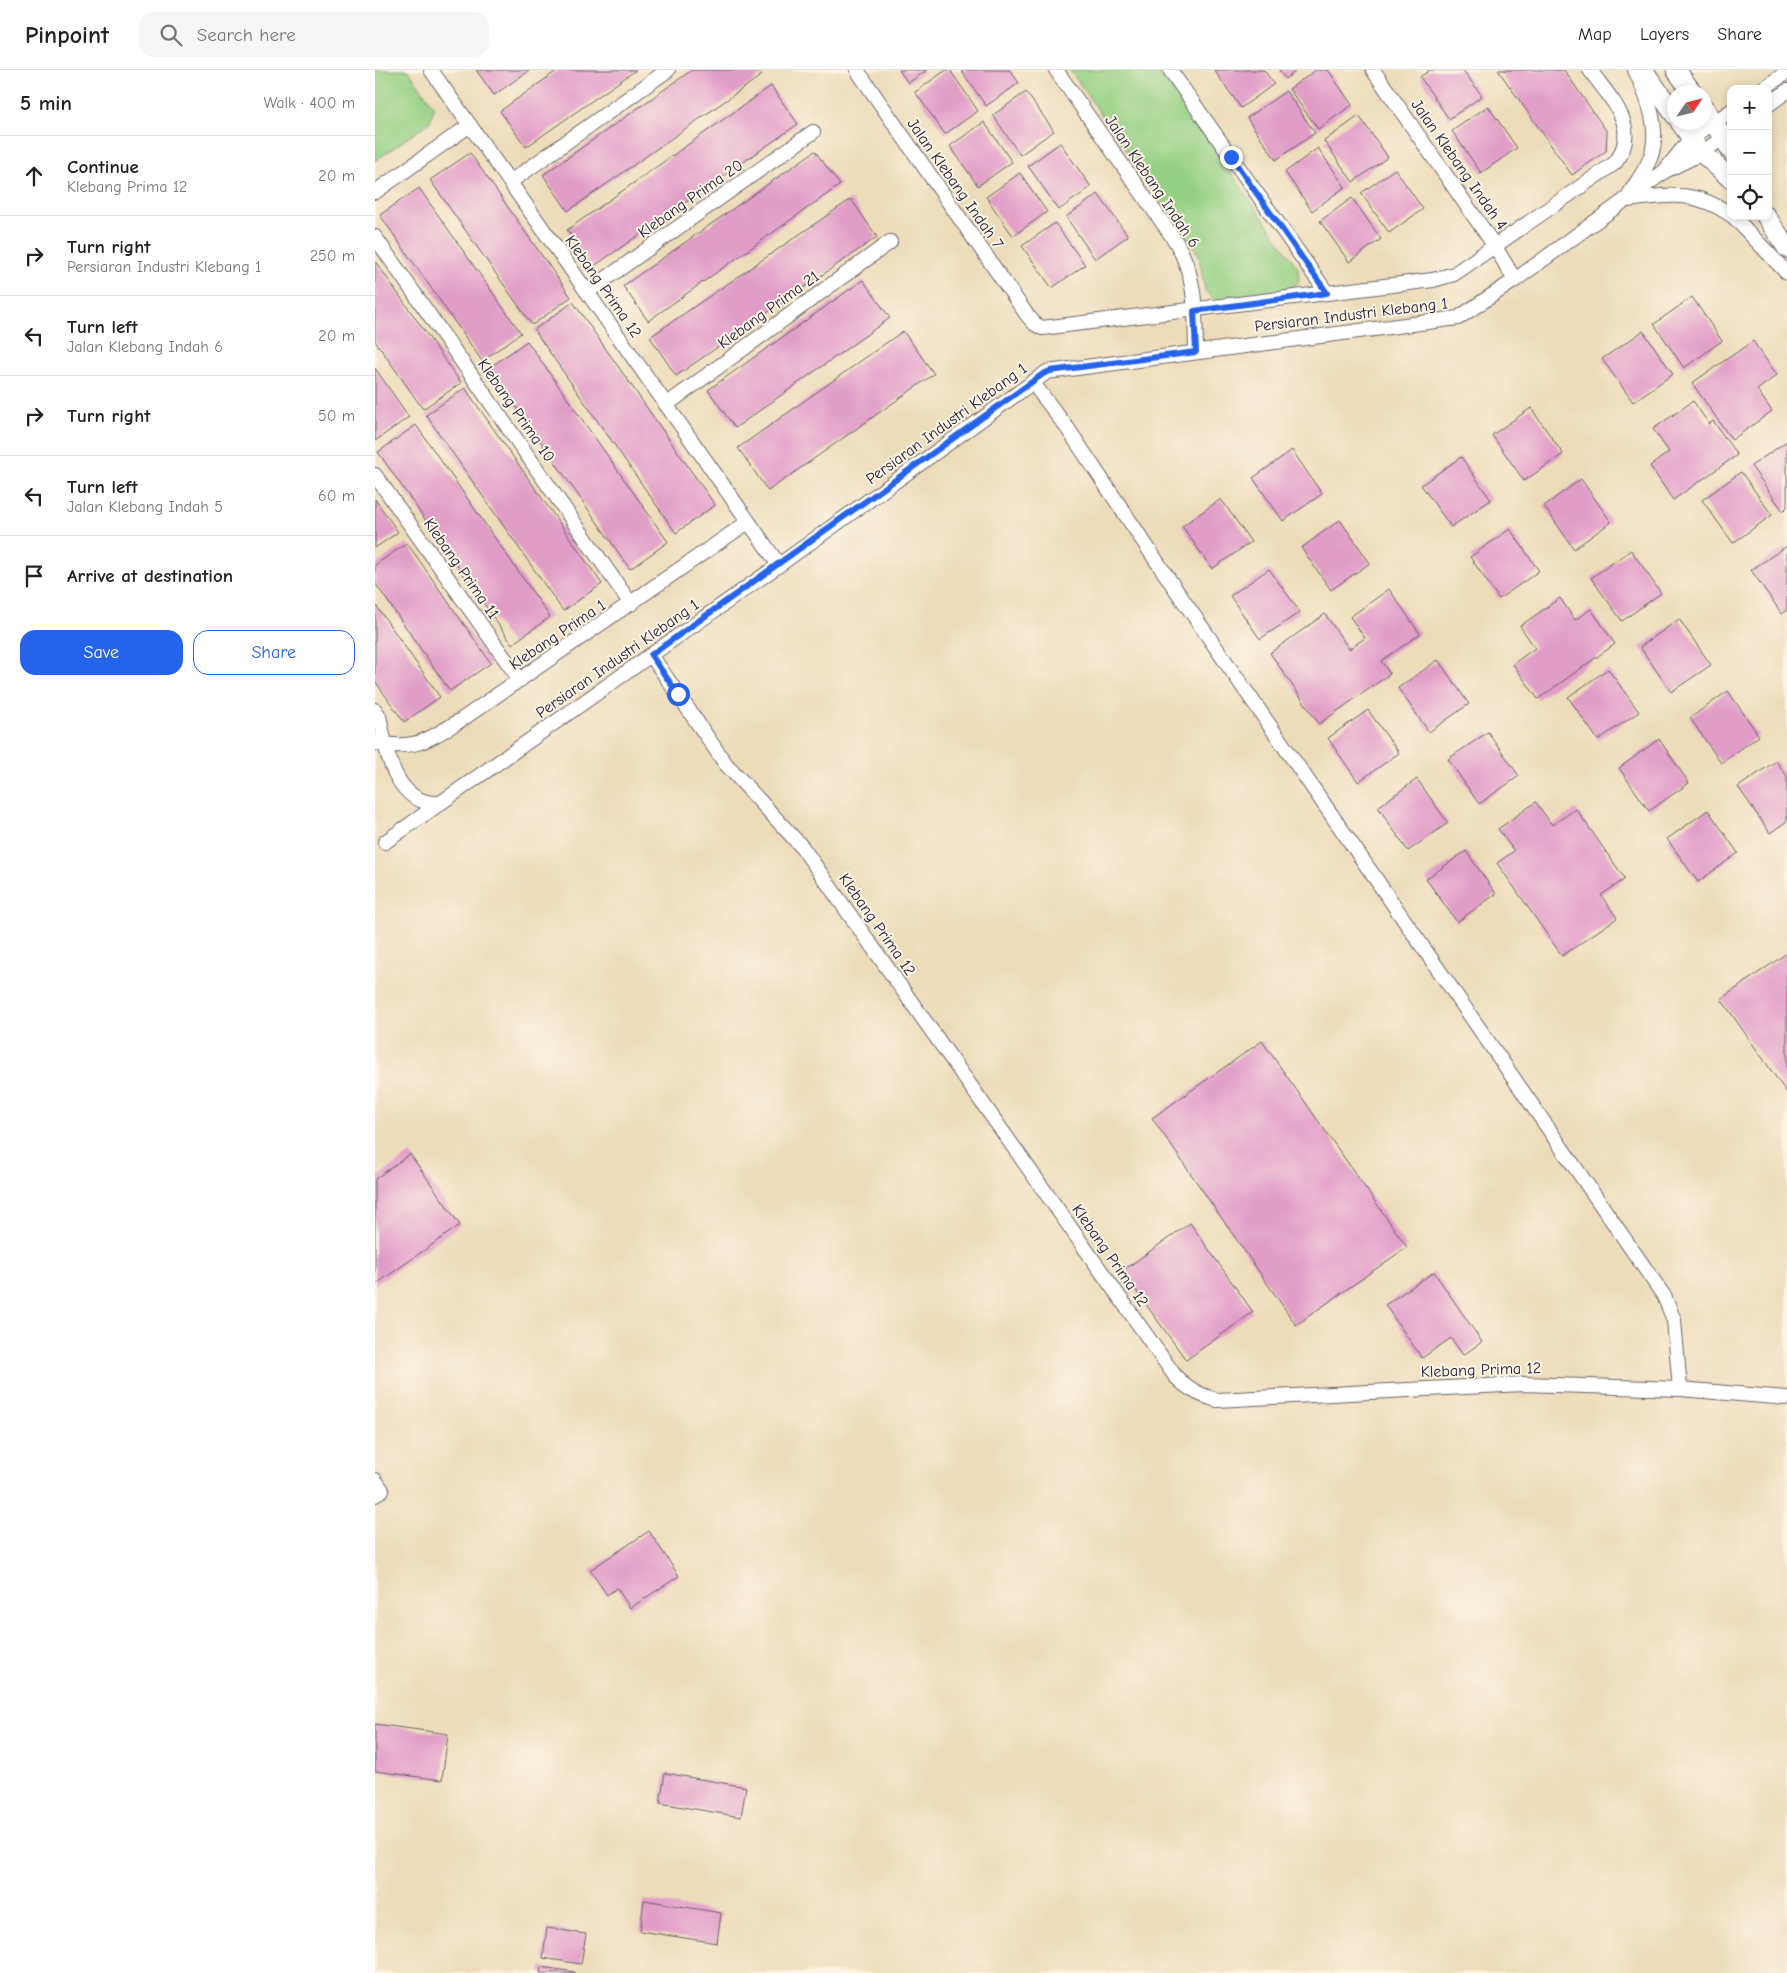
<!DOCTYPE html>
<meta charset="utf-8">
<style>
:root{--surface:#fff;--page:#f6f6f6;--text:#222;--muted:#767676;--line:#e0e0e0;--accent:#2563eb}
body{margin:0;font-family:"Comic Neue",sans-serif;background:var(--page);color:var(--text)}
.controls{position:absolute;right:15px;top:15px;display:grid;overflow:hidden;border-radius:10px;box-shadow:0 2px 8px #0003}
.controls button{width:45px;height:45px;display:grid;place-items:center;padding:0;border:0;border-bottom:1px solid var(--line);background:var(--surface);color:var(--text);font:25px sans-serif}
.compass{position:absolute;left:1292px;top:15px;width:45px;height:45px;border-radius:50%;background:var(--surface);box-shadow:0 2px 8px #0003;rotate:55deg}
.stop{position:absolute;width:15px;height:15px;margin:-11px;border:4px solid #2563eb;border-radius:50%;background:#fff}
.stop.end{background:#2563eb;border-color:#fff;box-shadow:0 1px 5px #0008}
.list{margin:0;padding:0;list-style:none}
h2{display:flex;justify-content:space-between;align-items:center;height:65px;margin:0;padding:0 20px;font-size:21px}
h2 small{font-size:16px;font-weight:400;color:var(--muted)}
.list li{display:grid;grid-template-columns:32px 1fr auto;gap:15px;align-items:center;box-sizing:border-box;height:80px;padding:0 20px;border-top:1px solid var(--line)}
.list b{display:block;font-size:19px;white-space:nowrap}
.list p{margin:0;font-size:16px;white-space:nowrap;color:var(--muted)}
.list em{font-size:16px;font-style:normal;color:var(--muted)}
.actions{display:flex;gap:10px;padding:15px 20px}
.actions a{flex:1;padding:11px 0;border:1px solid var(--accent);border-radius:15px;text-align:center;font-size:18px;color:var(--accent)}
.actions .main{background:var(--accent);color:#fff}
.icon{flex:none;width:28px;height:28px;fill:none;stroke:currentColor;stroke-width:2;stroke-linecap:round;stroke-linejoin:round}
.map{position:relative;flex:none;width:1412px;height:1903px;overflow:hidden}
header{display:flex;align-items:center;gap:30px;box-sizing:border-box;height:70px;padding:0 25px;background:var(--surface);border-bottom:1px solid var(--line)}
header strong{font-size:24px}
nav{display:flex;gap:28px;margin-inline-start:auto;font-size:18px}
.search{width:350px;height:45px;background:var(--page);display:flex;align-items:center;gap:12px;box-sizing:border-box;padding:0 18px;border-radius:15px;color:var(--muted);font-size:19px}
main{display:flex}
aside{flex:1;background:var(--surface)}
.map>svg:first-child{display:block}
.green{fill:#95d084;stroke:#5c7960}
.building{fill:#e19cc7}
.lines{fill:none;stroke-linecap:round;stroke-linejoin:round}
.street-casing{stroke:#696367;stroke-width:16}
.secondary-casing{stroke:#696367;stroke-width:21}
.street{stroke:#fff;stroke-width:14}
.secondary{stroke:#fff;stroke-width:19}
.route{stroke:#2563eb;stroke-width:6}
.labels{text-anchor:middle;stroke-width:4;stroke-linejoin:round;paint-order:stroke}
.street-label{font-size:16px;fill:#22223b;stroke:#fcf5e5}
</style>
<header>
<strong>Pinpoint</strong>
<div class="search"><svg class="icon" aria-label="search" viewBox="0 0 24 24"><circle cx="10" cy="10" r="6"/><path d="M15 15l6 6"/></svg>Search here</div>
<nav><a>Map</a><a>Layers</a><a>Share</a></nav>
</header>
<main>
<aside>
<h2>5 min<small>Walk · 400 m</small></h2>
<ul class="list">
<li><svg class="icon" aria-label="ahead" viewBox="0 0 24 24"><path d="M12 20V5M6 11l6-6 6 6"/></svg><div><b>Continue</b><p>Klebang Prima 12</p></div><em>20 m</em></li>
<li><svg class="icon" aria-label="right" viewBox="0 0 24 24"><path d="M7 20v-9h11M14 6l5 5-5 5"/></svg><div><b>Turn right</b><p>Persiaran Industri Klebang 1</p></div><em>250 m</em></li>
<li><svg class="icon" aria-label="left" viewBox="0 0 24 24"><path d="M17 20v-9H6M10 6l-5 5 5 5"/></svg><div><b>Turn left</b><p>Jalan Klebang Indah 6</p></div><em>20 m</em></li>
<li><svg class="icon" aria-label="right" viewBox="0 0 24 24"><path d="M7 20v-9h11M14 6l5 5-5 5"/></svg><div><b>Turn right</b></div><em>50 m</em></li>
<li><svg class="icon" aria-label="left" viewBox="0 0 24 24"><path d="M17 20v-9H6M10 6l-5 5 5 5"/></svg><div><b>Turn left</b><p>Jalan Klebang Indah 5</p></div><em>60 m</em></li>
<li><svg class="icon" aria-label="arrive" viewBox="0 0 24 24"><path d="M6 21V4h12l-3 4 3 4H6"/></svg><div><b>Arrive at destination</b></div></li>
</ul>
<div class="actions"><a class="main">Save</a><a>Share</a></div>
</aside>
<div class="map">
<svg width="1412" height="1903" viewBox="0 0 1412 1903">
<rect width="100%" height="100%" fill="#fcf5e5"/>
<filter id="ink" filterUnits="userSpaceOnUse"><feTurbulence type="fractalNoise" baseFrequency=".02" numOctaves="2"/><feDisplacementMap in="SourceGraphic" scale="10" xChannelSelector="R" yChannelSelector="G"/><feConvolveMatrix kernelMatrix="1 2 1 2 8 2 1 2 1" color-interpolation-filters="sRGB"/></filter>
<filter id="wash" filterUnits="userSpaceOnUse"><feTurbulence type="fractalNoise" baseFrequency=".0096" numOctaves="4" result="noise"/><feDisplacementMap in="SourceGraphic" scale="20" xChannelSelector="R" yChannelSelector="G"/><feGaussianBlur stdDeviation="1.12" result="paint"/><feColorMatrix in="noise" values="0 0 0 0 0 0 0 0 0 0 0 0 0 0 0 0 0 1.4 0 .05"/><feComposite in="paint" operator="in"/></filter>
<g filter="url(#wash)">
<rect width="100%" height="100%" fill="#eddcba"/>
<g class="green">
<polygon points="0,0 33,0 59,37 55,52 0,91"/>
<polygon points="695,0 784,0 923,198 924,212 914,219 840,231 830,221 824,185"/>
</g>
<g id="blocks">
<g class="building">
<polygon points="101,0 155,0 119,25"/>
<polygon points="183,0 261,0 151,77 125,41"/>
<polygon points="317,0 383,0 387,5 193,141 168,105"/>
<polygon points="524,0 552,0 533,13"/>
<polygon points="571,0 575,0 603,41 570,64 540,22"/>
<polygon points="586,0 635,0 644,13 611,36"/>
<polygon points="839,0 889,0 899,14 866,38"/>
<polygon points="904,0 922,0 910,9"/>
<polygon points="941,0 953,0 977,35 943,59 914,19"/>
<polygon points="1055,0 1088,0 1107,26 1074,49 1045,7"/>
<polygon points="1123,0 1189,0 1232,62 1231,81 1197,105"/>
<polygon points="396,16 423,54 218,197 192,160"/>
<polygon points="911,21 940,63 901,90 872,48"/>
<polygon points="651,22 679,61 645,85 618,45"/>
<polygon points="1113,36 1142,78 1106,103 1077,61"/>
<polygon points="984,46 1013,87 978,112 949,71"/>
<polygon points="609,52 637,92 603,116 575,76"/>
<polygon points="685,73 716,117 684,140 653,96"/>
<polygon points="943,78 970,117 937,141 910,102"/>
<polygon points="440,81 465,115 273,251 248,216"/>
<polygon points="95,83 196,227 157,255 55,110"/>
<polygon points="1020,99 1048,139 1014,163 986,123"/>
<polygon points="645,103 672,142 638,166 611,127"/>
<polygon points="44,118 146,263 107,291 5,145"/>
<polygon points="723,124 753,166 720,189 691,147"/>
<polygon points="977,128 1006,169 974,192 945,151"/>
<polygon points="476,129 502,167 301,306 275,267"/>
<polygon points="680,153 710,195 677,218 647,176"/>
<polygon points="0,191 86,313 48,339 0,271"/>
<polygon points="488,210 515,248 360,358 333,320"/>
<polygon points="1317,227 1347,271 1309,298 1279,254"/>
<polygon points="198,232 340,435 301,463 159,260"/>
<polygon points="528,261 559,304 393,421 363,378"/>
<polygon points="1268,261 1298,304 1258,332 1227,289"/>
<polygon points="152,271 293,472 255,499 114,298"/>
<polygon points="1378,271 1402,305 1382,320 1397,341 1357,370 1317,313"/>
<polygon points="0,298 34,347 0,371"/>
<polygon points="90,318 227,514 188,541 51,345"/>
<polygon points="1318,331 1334,354 1338,351 1362,385 1298,430 1275,396 1294,382 1278,359"/>
<polygon points="1156,338 1188,384 1149,411 1117,365"/>
<polygon points="41,355 175,547 137,574 3,382"/>
<polygon points="1412,371 1412,437 1408,441 1376,396"/>
<polygon points="917,380 947,424 908,451 878,408"/>
<polygon points="1086,387 1116,430 1076,457 1046,415"/>
<polygon points="1366,402 1397,445 1358,473 1327,430"/>
<polygon points="1206,409 1236,452 1199,479 1169,436"/>
<polygon points="0,429 23,462 0,478"/>
<polygon points="846,429 876,472 837,499 807,456"/>
<polygon points="965,450 995,493 956,520 926,478"/>
<polygon points="1135,459 1164,501 1124,529 1095,487"/>
<polygon points="32,473 116,593 75,621 0,513 0,495"/>
<polygon points="1412,476 1412,540 1407,544 1376,500"/>
<polygon points="1256,480 1286,523 1247,551 1216,508"/>
<polygon points="894,499 925,542 885,569 855,526"/>
<polygon points="1014,519 1045,564 1006,591 1015,604 944,654 895,583 950,544 974,579 990,568 975,547"/>
<polygon points="1185,528 1200,550 1216,539 1240,574 1163,629 1138,594 1160,578 1145,556"/>
<polygon points="0,534 65,627 29,652 0,611"/>
<polygon points="1304,549 1336,595 1296,622 1265,577"/>
<polygon points="1063,590 1094,634 1054,662 1023,618"/>
<polygon points="1233,599 1264,642 1223,670 1193,627"/>
<polygon points="1353,621 1384,666 1346,693 1315,648"/>
<polygon points="993,640 1024,683 983,712 953,668"/>
<polygon points="1113,662 1144,706 1104,734 1073,689"/>
<polygon points="1284,669 1314,713 1274,741 1244,698"/>
<polygon points="1401,691 1412,706 1412,751 1395,763 1363,717"/>
<polygon points="1042,709 1073,753 1033,781 1003,737"/>
<polygon points="1161,732 1177,755 1201,739 1250,809 1226,825 1242,848 1187,886 1122,793 1139,781 1123,759"/>
<polygon points="1333,740 1363,783 1323,812 1292,769"/>
<polygon points="1091,781 1121,824 1082,852 1051,809"/>
<polygon points="1412,883 1412,1023 1346,929"/>
<polygon points="887,971 1032,1177 921,1255 777,1048"/>
<polygon points="35,1084 85,1155 0,1215 0,1109"/>
<polygon points="815,1153 878,1242 811,1290 747,1201"/>
<polygon points="1059,1202 1107,1272 1088,1285 1076,1268 1047,1288 1010,1235"/>
<polygon points="274,1461 304,1506 255,1538 242,1518 232,1525 215,1500"/>
<polygon points="0,1654 73,1664 67,1710 0,1701"/>
<polygon points="290,1703 371,1717 366,1747 285,1733"/>
<polygon points="269,1830 346,1843 342,1873 265,1861"/>
<polygon points="172,1858 211,1864 206,1894 168,1888"/>
<polygon points="166,1897 200,1902 200,1903 165,1903"/>
</g>
</g>
</g>
<g filter="url(#ink)">
<use href="#blocks" fill-opacity="0" stroke="#696367" stroke-width="1"/>
<g class="lines">
<defs>
<g id="street">
<polyline points="56,0 404,495"/>
<path d="M 482,0 L 652,245 L 660,254 L 667,258 L 1058,210 L 1079,204 L 1240,93 C 1267,57 1236,30 1215,0"/>
<path d="M 681,0 L 801,172 C 822,209 820,241 821,282"/>
<polyline points="795,0 952,223"/>
<polyline points="998,0 1119,175 1140,210"/>
<polyline points="1388,19 1412,2"/>
<polyline points="1393,35 1412,21"/>
<polyline points="1292,98 1316,68 1356,41"/>
<polyline points="135,112 293,0"/>
<polyline points="0,122 95,55"/>
<path d="M 1255,123 C 1261,113 1268,104 1273,93 C 1288,63 1273,28 1260,0"/>
<path d="M 1252,130 C 1293,125 1319,119 1356,145"/>
<polyline points="1358,146 1412,203"/>
<polyline points="0,167 256,534"/>
<polyline points="212,222 438,62"/>
<polyline points="658,313 693,359 799,517 1289,1226 1299,1250 1305,1319"/>
<polyline points="291,335 515,172"/>
<polyline points="0,405 145,610"/>
<path d="M 276,585 L 350,693 L 427,777 L 800,1306 C 813,1319 824,1325 842,1330 L 1148,1314 L 1305,1319 L 1412,1328"/>
<path d="M 0,640 L 4,646 C 11,679 19,736 65,733"/>
<path d="M 0,673 C 43,680 50,671 86,650 L 373,452"/>
<polyline points="10,772 404,495 672,302 1083,248 1140,210 1290,101 1327,83 1355,62"/>
<polyline points="0,1410 7,1420 0,1425"/>
</g>
<g id="secondary">
<polyline points="1268,0 1300,45"/>
<polyline points="1301,0 1317,22"/>
<polyline points="1330,39 1356,80"/>
<polyline points="1305,52 1327,83 1356,109"/>
<polyline points="1391,146 1412,178"/>
</g>
</defs>
<use href="#street" class="street-casing"/>
<use href="#secondary" class="secondary-casing"/>
<use href="#street" class="street"/>
<use href="#secondary" class="secondary"/>
</g>
</g>
<g class="lines" filter="url(#ink)">
<polyline class="route" points="303,624 276,585 668,304 675,301 821,282 819,241 952,223 856,87"/>
</g>
<g class="labels">
<g class="street-label">
<text transform="translate(1085 94) rotate(55)" y="6">Jalan Klebang Indah 4</text>
<text transform="translate(778 111) rotate(56)" y="6">Jalan Klebang Indah 6</text>
<text transform="translate(581 113) rotate(55)" y="6">Jalan Klebang Indah 7</text>
<text transform="translate(315 128) rotate(-35)" y="6">Klebang Prima 20</text>
<text transform="translate(229 216) rotate(55)" y="6">Klebang Prima 12</text>
<text transform="translate(393 239) rotate(-36)" y="6">Klebang Prima 21</text>
<text transform="translate(976 244) rotate(-7)" y="6">Persiaran Industri Klebang 1</text>
<text transform="translate(142 340) rotate(55)" y="6">Klebang Prima 10</text>
<text transform="translate(571 353) rotate(-36)" y="6">Persiaran Industri Klebang 1</text>
<text transform="translate(87 498) rotate(55)" y="6">Klebang Prima 11</text>
<text transform="translate(182 564) rotate(-34)" y="6">Klebang Prima 1</text>
<text transform="translate(242 588) rotate(-35)" y="6">Persiaran Industri Klebang 1</text>
<text transform="translate(503 854) rotate(55)" y="6">Klebang Prima 12</text>
<text transform="translate(736 1185) rotate(55)" y="6">Klebang Prima 12</text>
<text transform="translate(1106 1299) rotate(-2)" y="6">Klebang Prima 12</text>
</g>
</g>
</svg>
<div class="controls">
<button>+</button>
<button>−</button>
<button><svg class="icon" aria-label="locate" viewBox="0 0 24 24"><circle cx="12" cy="12" r="6"/><path d="M12 2v4M12 18v4M2 12h4M18 12h4"/></svg></button>
</div>
<svg class="compass" viewBox="-18 -18 36 36"><path d="M0-13l5 13h-10z" fill="#e53935"/><path d="M0 13l5-13h-10z" fill="#767676"/></svg>
<div class="stop" style="left:303px;top:624px"></div>
<div class="stop end" style="left:856px;top:87px"></div>
</div>
</main>
